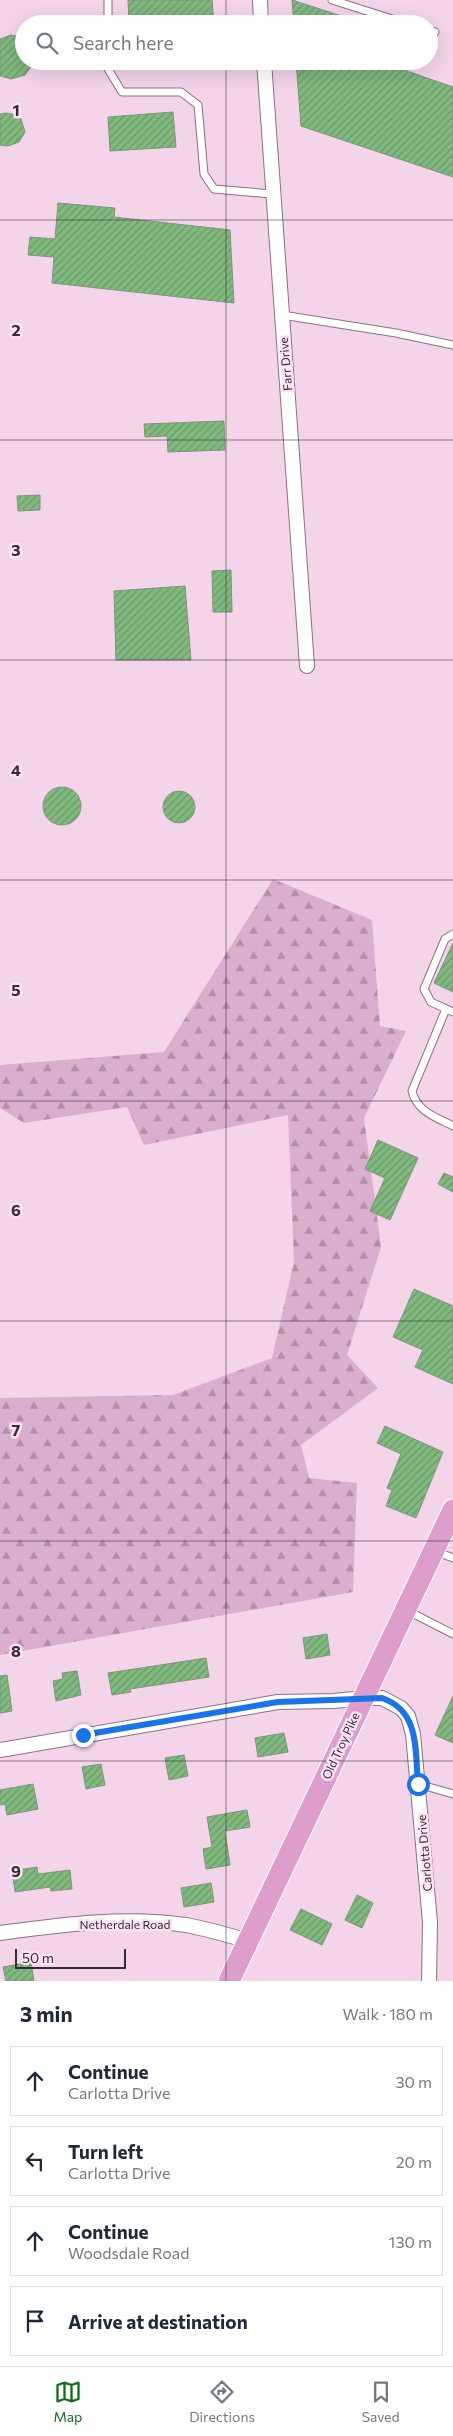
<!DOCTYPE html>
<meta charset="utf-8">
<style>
:root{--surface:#fff;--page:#f6f6f7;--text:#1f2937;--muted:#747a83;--line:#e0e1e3;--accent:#146f1a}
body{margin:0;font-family:Commissioner,sans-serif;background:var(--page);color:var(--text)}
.scale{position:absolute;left:15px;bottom:12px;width:111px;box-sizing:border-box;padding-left:5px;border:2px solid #362b33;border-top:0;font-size:14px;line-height:18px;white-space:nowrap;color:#362b33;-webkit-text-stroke:4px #fce3f4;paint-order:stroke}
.stop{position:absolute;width:15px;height:15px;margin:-11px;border:4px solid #1a73e8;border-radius:50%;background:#fff}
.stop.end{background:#1a73e8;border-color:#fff;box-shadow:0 1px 5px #0008}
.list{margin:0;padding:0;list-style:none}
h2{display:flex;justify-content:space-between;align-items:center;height:65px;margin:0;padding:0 20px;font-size:21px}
h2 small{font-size:16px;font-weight:400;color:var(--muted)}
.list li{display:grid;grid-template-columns:32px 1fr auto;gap:15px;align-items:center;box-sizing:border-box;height:70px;margin:0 10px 10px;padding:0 10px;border:1px solid var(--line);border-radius:0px}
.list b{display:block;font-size:19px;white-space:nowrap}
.list p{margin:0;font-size:16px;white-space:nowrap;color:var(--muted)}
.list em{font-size:16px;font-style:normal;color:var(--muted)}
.icon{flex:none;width:28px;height:28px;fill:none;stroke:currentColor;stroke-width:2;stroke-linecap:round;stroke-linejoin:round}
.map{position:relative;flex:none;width:453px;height:1981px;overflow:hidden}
.search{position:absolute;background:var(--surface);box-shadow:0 5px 20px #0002;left:15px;right:15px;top:15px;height:55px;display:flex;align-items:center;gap:12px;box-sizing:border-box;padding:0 18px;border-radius:28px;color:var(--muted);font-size:19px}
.sheet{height:385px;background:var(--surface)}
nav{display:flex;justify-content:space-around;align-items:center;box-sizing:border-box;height:70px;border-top:1px solid var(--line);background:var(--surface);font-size:14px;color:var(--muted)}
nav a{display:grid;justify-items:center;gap:2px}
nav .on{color:var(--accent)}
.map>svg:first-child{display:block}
.forest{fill:url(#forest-firs)}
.building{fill:url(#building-hatch);stroke:#7e947d}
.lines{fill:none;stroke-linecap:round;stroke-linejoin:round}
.service-casing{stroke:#8c7184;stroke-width:9}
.minor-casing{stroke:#8c7184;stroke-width:16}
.primary-casing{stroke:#fff;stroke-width:23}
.service{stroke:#fff;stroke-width:7}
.minor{stroke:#fff;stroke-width:14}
.primary{stroke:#dd9ece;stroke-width:21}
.route{stroke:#1a73e8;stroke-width:6}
.grid{fill:none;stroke:#362b33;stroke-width:1;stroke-opacity:0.55}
.labels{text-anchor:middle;stroke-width:5;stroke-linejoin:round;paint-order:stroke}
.street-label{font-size:12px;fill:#362b33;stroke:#fce3f4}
.grid-label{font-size:16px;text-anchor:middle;font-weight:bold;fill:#362b33;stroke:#fce3f4;stroke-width:5;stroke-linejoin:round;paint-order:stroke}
</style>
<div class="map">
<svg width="453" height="1981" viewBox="0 0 453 1981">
<defs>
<pattern id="forest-firs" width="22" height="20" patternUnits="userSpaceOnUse" patternTransform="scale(1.25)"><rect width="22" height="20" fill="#daaecd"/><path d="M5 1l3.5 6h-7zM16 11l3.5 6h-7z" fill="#b28ea7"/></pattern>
<pattern id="building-hatch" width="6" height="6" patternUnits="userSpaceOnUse" patternTransform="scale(1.25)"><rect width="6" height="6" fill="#81ba7f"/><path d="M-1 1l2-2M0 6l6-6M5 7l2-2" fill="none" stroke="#6a9769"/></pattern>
</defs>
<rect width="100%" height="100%" fill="#f3d4e9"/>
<polygon class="forest" points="273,879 372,920 380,1026 406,1031 364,1118 381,1247 347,1355 378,1388 301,1445 309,1478 357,1483 353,1592 0,1655 0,1398 173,1395 272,1358 294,1262 288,1115 144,1145 127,1107 24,1123 0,1108 0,1065 164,1052"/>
<g class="building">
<polygon points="128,0 212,0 214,24 129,24"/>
<polygon points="292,0 360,22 360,24 294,24"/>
<polygon points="11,35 24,38 24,61 35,61 25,75 11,79 0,76 0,39"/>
<polygon points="296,61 407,61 404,70 453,87 453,177 301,126"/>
<polygon points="173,112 176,147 110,151 108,117"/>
<polygon points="6,113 17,115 21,119 25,132 19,142 8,146 0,145 0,114"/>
<polygon points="58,203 115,208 114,217 230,230 234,303 52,283 54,257 28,255 30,237 55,239"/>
<polygon points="224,421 225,450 168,452 167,436 145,437 144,424"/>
<polygon points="40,495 40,510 18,511 17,496"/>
<polygon points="231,570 232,612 213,612 212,571"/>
<polygon points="185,586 191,660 116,660 114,591"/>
<circle cx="62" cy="806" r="19"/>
<circle cx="179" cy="807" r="16"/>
<polygon points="453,943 453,992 434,983"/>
<polygon points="378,1140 418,1158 390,1220 370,1211 385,1178 365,1169"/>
<polygon points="444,1173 453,1177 453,1192 438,1184"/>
<polygon points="414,1289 453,1306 453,1384 415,1367 423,1350 393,1337"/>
<polygon points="385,1426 443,1452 416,1518 386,1506 392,1490 387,1488 401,1454 377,1443"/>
<polygon points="327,1634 330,1655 306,1659 303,1638"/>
<polygon points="206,1658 209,1677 130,1689 131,1692 112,1695 108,1673"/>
<polygon points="77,1671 81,1695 56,1701 53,1681 63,1679 62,1673"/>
<polygon points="7,1675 12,1711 0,1713 0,1676"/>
<polygon points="453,1696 453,1743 435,1735"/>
<polygon points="284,1733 288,1752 258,1757 255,1738"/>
<polygon points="184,1755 188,1776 169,1780 165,1758"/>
<polygon points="101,1764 105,1785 86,1789 82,1767"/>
<polygon points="33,1784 38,1809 7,1815 5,1804 0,1805 0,1790"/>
<polygon points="247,1810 250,1827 225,1831 230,1865 206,1869 203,1849 212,1847 207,1817"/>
<polygon points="37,1867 38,1874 70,1870 72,1889 51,1891 50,1887 15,1892 12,1871"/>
<polygon points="211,1883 214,1902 184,1907 181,1888"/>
<polygon points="357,1895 373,1903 362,1928 345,1920"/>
<polygon points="301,1909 332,1924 322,1945 290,1930"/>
<polygon points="31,1962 34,1981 6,1981 3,1967"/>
</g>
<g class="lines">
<defs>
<g id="service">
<polyline points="108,0 108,24"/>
<polyline points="332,0 408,24"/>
<polyline points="429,31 435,32"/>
<polyline points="108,61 108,69 122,92 181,92 198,105 204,174 214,189 272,194"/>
<polyline points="282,315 396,333 453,345"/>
<polyline points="453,934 445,939 424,989 431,1002 453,1012"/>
<path d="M 446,1009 L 412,1091 C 417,1112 436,1117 453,1126"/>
<polyline points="437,1552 453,1558"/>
<polyline points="406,1610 453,1634"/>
<polyline points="418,1784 453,1794"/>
</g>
<g id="minor">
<polyline points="260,0 261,24"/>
<polyline points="264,61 307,666"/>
<polyline points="0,1750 278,1702 334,1701 364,1698 382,1698 401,1708 408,1716 413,1734 430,1922 429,1981"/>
<path d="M 0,1933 C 60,1925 125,1916 186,1925 C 207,1929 228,1935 248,1941"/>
</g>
<polyline id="primary" points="229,1981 453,1510"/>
</defs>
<use href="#service" class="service-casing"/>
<use href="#minor" class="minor-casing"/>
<use href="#primary" class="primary-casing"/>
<use href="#service" class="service"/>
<use href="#minor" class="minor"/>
<use href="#primary" class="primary"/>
</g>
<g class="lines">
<path class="route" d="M 83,1735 L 278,1702 L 382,1698 C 420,1711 415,1750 418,1784"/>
</g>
<path class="grid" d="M 226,0 L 226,24M 226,61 L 226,1981M 0,220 L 453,220M 0,440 L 453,440M 0,660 L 453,660M 0,880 L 453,880M 0,1101 L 453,1101M 0,1321 L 453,1321M 0,1541 L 453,1541M 0,1761 L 453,1761"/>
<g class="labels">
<g class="street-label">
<text transform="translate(286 364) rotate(-95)" y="4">Farr Drive</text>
<text transform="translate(341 1746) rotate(-65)" y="4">Old Troy Pike</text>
<text transform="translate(425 1853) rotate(-95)" y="4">Carlotta Drive</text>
<text x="125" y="1929">Netherdale Road</text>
</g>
</g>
<g class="grid-label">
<text x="16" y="116">1</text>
<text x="16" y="336">2</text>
<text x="16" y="556">3</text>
<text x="16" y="776">4</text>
<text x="16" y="996">5</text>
<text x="16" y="1216">6</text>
<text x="16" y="1436">7</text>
<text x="16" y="1657">8</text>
<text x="16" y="1877">9</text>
</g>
</svg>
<div class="scale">50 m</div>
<div class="stop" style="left:418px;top:1784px"></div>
<div class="stop end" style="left:83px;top:1735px"></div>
<div class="search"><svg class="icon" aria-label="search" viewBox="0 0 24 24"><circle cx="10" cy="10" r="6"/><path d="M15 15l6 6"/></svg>Search here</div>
</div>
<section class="sheet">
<h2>3 min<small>Walk · 180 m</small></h2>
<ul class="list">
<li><svg class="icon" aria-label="ahead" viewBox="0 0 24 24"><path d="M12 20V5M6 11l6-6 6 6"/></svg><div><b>Continue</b><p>Carlotta Drive</p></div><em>30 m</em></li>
<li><svg class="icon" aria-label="left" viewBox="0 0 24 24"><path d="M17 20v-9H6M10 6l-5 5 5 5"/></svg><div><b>Turn left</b><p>Carlotta Drive</p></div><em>20 m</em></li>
<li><svg class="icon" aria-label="ahead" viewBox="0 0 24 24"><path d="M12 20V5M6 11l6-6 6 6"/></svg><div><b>Continue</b><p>Woodsdale Road</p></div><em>130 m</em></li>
<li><svg class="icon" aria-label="arrive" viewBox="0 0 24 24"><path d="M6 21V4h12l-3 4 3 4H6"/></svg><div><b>Arrive at destination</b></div></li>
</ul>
</section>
<nav>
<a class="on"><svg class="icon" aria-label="map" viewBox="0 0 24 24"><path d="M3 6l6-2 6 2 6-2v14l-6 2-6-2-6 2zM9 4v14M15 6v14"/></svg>Map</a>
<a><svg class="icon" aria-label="directions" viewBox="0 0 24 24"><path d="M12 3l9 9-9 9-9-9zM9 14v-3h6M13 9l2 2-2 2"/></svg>Directions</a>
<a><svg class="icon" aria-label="saved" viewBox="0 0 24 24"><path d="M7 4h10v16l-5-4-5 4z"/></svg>Saved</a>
</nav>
